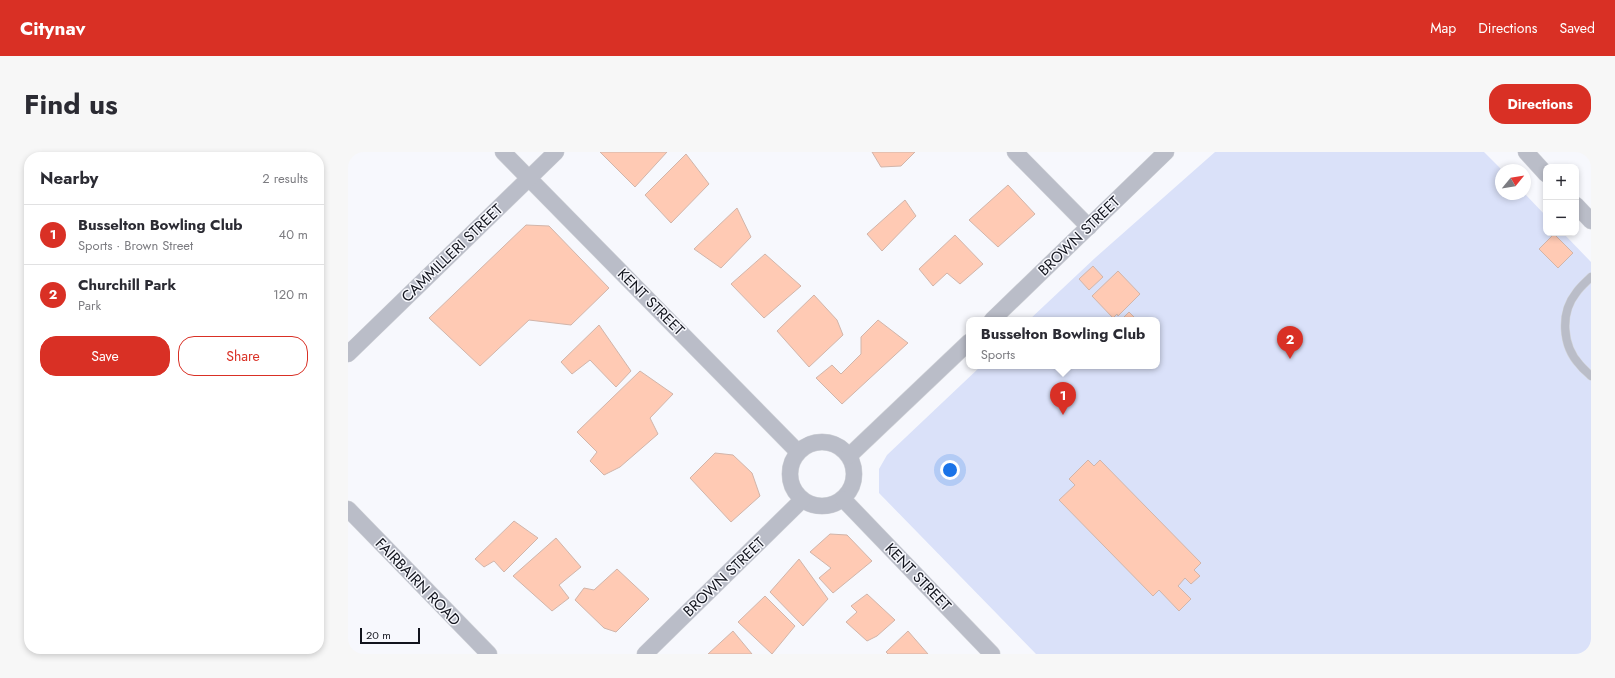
<!DOCTYPE html>
<meta charset="utf-8">
<style>
:root{--surface:#fff;--page:#f7f7f7;--text:#2b2b33;--muted:#7c7c81;--line:#e1e1e2;--accent:#d93025}
body{margin:0;font-family:Jost,sans-serif;background:var(--page);color:var(--text)}
.controls{position:absolute;right:12px;top:12px;display:grid;overflow:hidden;border-radius:8px;box-shadow:0 2px 6px #0003}
.controls button{width:36px;height:36px;display:grid;place-items:center;padding:0;border:0;border-bottom:1px solid var(--line);background:var(--surface);color:var(--text);font:20px sans-serif}
.compass{position:absolute;left:1147px;top:12px;width:36px;height:36px;border-radius:50%;background:var(--surface);box-shadow:0 2px 6px #0003;rotate:60deg}
.scale{position:absolute;left:12px;bottom:10px;width:60px;box-sizing:border-box;padding-left:4px;border:2px solid #12141d;border-top:0;font-size:11px;line-height:14px;white-space:nowrap;color:#12141d;-webkit-text-stroke:3px #f7f8fd;paint-order:stroke}
.you{position:absolute;left:602px;top:318px;width:14px;height:14px;margin:-10px;border:3px solid #fff;border-radius:50%;background:#1a73e8;box-shadow:0 0 0 6px #1a73e833}
.badge{display:grid;place-items:center;width:26px;height:26px;border-radius:50%;background:var(--accent);color:#fff;font-size:13px;font-weight:700}
.pin{position:absolute;translate:-50% -33px;filter:drop-shadow(0 1px 2px #0008)}
.pin::after{content:'';position:absolute;top:21px;width:14px;height:12px;background:inherit;clip-path:polygon(0 0,100% 0,50% 100%)}
.popup{position:absolute;left:618px;top:165px;width:194px;height:52px;box-sizing:border-box;display:grid;place-content:center;border-radius:8px;background:var(--surface);filter:drop-shadow(0 1px 3px #0005);font-size:13px;white-space:nowrap;color:var(--muted)}
.popup b{font-size:15px;color:var(--text)}
.popup::after{content:'';position:absolute;left:50%;top:100%;margin-left:-8px;border:8px solid transparent;border-top-color:var(--surface)}
.list{margin:0;padding:0;list-style:none}
h2{display:flex;justify-content:space-between;align-items:center;height:52px;margin:0;padding:0 16px;font-size:17px}
h2 small{font-size:13px;font-weight:400;color:var(--muted)}
.list li{display:grid;grid-template-columns:26px 1fr auto;gap:12px;align-items:center;box-sizing:border-box;height:60px;padding:0 16px;border-top:1px solid var(--line)}
.list b{display:block;font-size:15px;white-space:nowrap}
.list p{margin:0;font-size:13px;white-space:nowrap;color:var(--muted)}
.list em{font-size:13px;font-style:normal;color:var(--muted)}
.actions{display:flex;gap:8px;padding:12px 16px}
.actions a{flex:1;padding:9px 0;border:1px solid var(--accent);border-radius:16px;text-align:center;font-size:14px;color:var(--accent)}
.actions .main{background:var(--accent);color:#fff}
.map{position:relative;flex:none;width:1243px;height:502px;overflow:hidden;border-radius:16px}
header{display:flex;align-items:center;gap:24px;box-sizing:border-box;height:56px;padding:0 20px;background:var(--accent);color:#fff}
header strong{font-size:19px}
nav{display:flex;gap:22px;margin-inline-start:auto;font-size:14px}
.intro{display:flex;align-items:center;justify-content:space-between;box-sizing:border-box;height:96px;padding:0 24px}
h1{margin:0;font-size:28px}
.button{padding:10px 18px;border-radius:16px;background:var(--accent);color:#fff;font-size:14px;font-weight:700}
main{display:flex;gap:24px;padding:0 24px}
aside{flex:1;background:var(--surface);border-radius:16px;box-shadow:0 2px 6px #0003}
.map>svg:first-child{display:block}
.green{fill:#dae1f9}
.building{fill:#ffcab4;stroke:#d1b5aa}
.lines{fill:none;stroke-linecap:round;stroke-linejoin:round}
.service-casing{stroke:#d2d4d9;stroke-width:9}
.minor-casing{stroke:#d2d4d9;stroke-width:17}
.service{stroke:#babdc8;stroke-width:8}
.minor{stroke:#babdc8;stroke-width:16}
.labels{text-anchor:middle;stroke-width:3;stroke-linejoin:round;paint-order:stroke}
.street-label{font-size:15px;fill:#12141d;stroke:#f7f8fd}
</style>
<header>
<strong>Citynav</strong>
<nav><a>Map</a><a>Directions</a><a>Saved</a></nav>
</header>
<div class="intro"><h1>Find us</h1><a class="button">Directions</a></div>
<main>
<aside>
<h2>Nearby<small>2 results</small></h2>
<ul class="list">
<li><span class="badge">1</span><div><b>Busselton Bowling Club</b><p>Sports · Brown Street</p></div><em>40 m</em></li>
<li><span class="badge">2</span><div><b>Churchill Park</b><p>Park</p></div><em>120 m</em></li>
</ul>
<div class="actions"><a class="main">Save</a><a>Share</a></div>
</aside>
<div class="map">
<svg width="1243" height="502" viewBox="0 0 1243 502">
<rect width="100%" height="100%" fill="#f7f8fd"/>
<polygon class="green" points="867,0 1136,0 1154,18 1153,42 1177,42 1198,64 1198,81 1215,81 1243,110 1243,502 688,502 531,341 531,317 539,303 633,214 809,214 809,168 681,168 747,106"/>
<g class="building">
<polygon points="252,0 319,0 287,35"/>
<polygon points="524,0 567,0 553,14 533,15"/>
<polygon points="338,2 361,32 323,71 297,43"/>
<polygon points="660,33 687,62 650,95 621,68"/>
<polygon points="557,48 568,64 534,99 519,82"/>
<polygon points="389,56 403,85 373,116 346,97"/>
<polygon points="178,73 201,74 261,136 223,173 181,168 132,214 81,166"/>
<polygon points="1206,82 1225,101 1210,116 1191,97"/>
<polygon points="607,83 635,112 612,132 599,121 585,134 571,117"/>
<polygon points="417,102 453,134 416,166 383,132"/>
<polygon points="745,114 755,125 741,138 731,127"/>
<polygon points="770,119 792,142 770,164 769,162 765,166 744,144"/>
<polygon points="466,143 489,168 495,183 461,215 429,179"/>
<polygon points="781,160 789,168 775,168 774,167"/>
<polygon points="530,168 560,191 494,252 468,226 484,213 493,222 513,202 513,185"/>
<polygon points="251,173 283,219 268,235 242,208 224,222 213,210"/>
<polygon points="292,219 325,242 302,266 310,282 272,315 256,323 242,309 249,300 229,280"/>
<polygon points="367,301 385,303 404,321 412,344 383,370 342,326"/>
<polygon points="740,308 746,314 752,308 853,411 846,418 852,424 843,432 837,426 830,434 843,447 831,459 811,438 805,444 711,348 727,333 721,327"/>
<polygon points="166,369 190,386 156,420 146,409 136,415 127,407"/>
<polygon points="482,382 499,383 524,409 485,441 471,426 483,416 462,400"/>
<polygon points="208,386 233,415 211,433 221,446 204,459 165,424"/>
<polygon points="451,407 480,447 455,474 422,440"/>
<polygon points="269,417 301,447 268,480 256,476 227,448 236,436 246,438"/>
<polygon points="519,442 547,468 529,484 519,489 498,470 509,460 503,454"/>
<polygon points="417,444 447,474 424,502 390,470"/>
<polygon points="385,479 404,502 360,502"/>
<polygon points="560,479 580,502 540,502 538,500"/>
</g>
<g class="lines">
<defs>
<path id="service" d="M 1243,125 C 1238,130 1232,135 1228,141 C 1212,161 1214,194 1232,213 C 1235,217 1239,220 1243,224"/>
<g id="minor">
<polyline points="155,0 450,300"/>
<polyline points="667,0 741,75"/>
<polyline points="1178,0 1198,22"/>
<polyline points="1228,53 1243,69"/>
<polyline points="644,168 818,0"/>
<polyline points="0,202 208,0"/>
<circle cx="474" cy="322" r="32"/>
<polyline points="501,304 621,190"/>
<polyline points="495,347 644,502"/>
<polyline points="0,357 141,502"/>
<polyline points="297,502 454,348"/>
</g>
</defs>
<use href="#service" class="service-casing"/>
<use href="#minor" class="minor-casing"/>
<use href="#service" class="service"/>
<use href="#minor" class="minor"/>
</g>
<g class="labels">
<g class="street-label">
<text transform="translate(731 84) rotate(-44)" y="5">BROWN STREET</text>
<text transform="translate(104 101) rotate(-44)" y="5">CAMMILLERI STREET</text>
<text transform="translate(303 150) rotate(45)" y="5">KENT STREET</text>
<text transform="translate(376 425) rotate(-44)" y="5">BROWN STREET</text>
<text transform="translate(570 425) rotate(46)" y="5">KENT STREET</text>
<text transform="translate(70 430) rotate(46)" y="5">FAIRBAIRN ROAD</text>
</g>
</g>
</svg>
<div class="controls">
<button>+</button>
<button>−</button>
</div>
<svg class="compass" viewBox="-18 -18 36 36"><path d="M0-13l5 13h-10z" fill="#e53935"/><path d="M0 13l5-13h-10z" fill="#7c7c81"/></svg>
<div class="scale">20 m</div>
<div class="you"></div>
<div class="pin badge" style="left:715px;top:263px">1</div>
<div class="popup"><b>Busselton Bowling Club</b>Sports</div>
<div class="pin badge" style="left:942px;top:207px">2</div>
</div>
</main>
